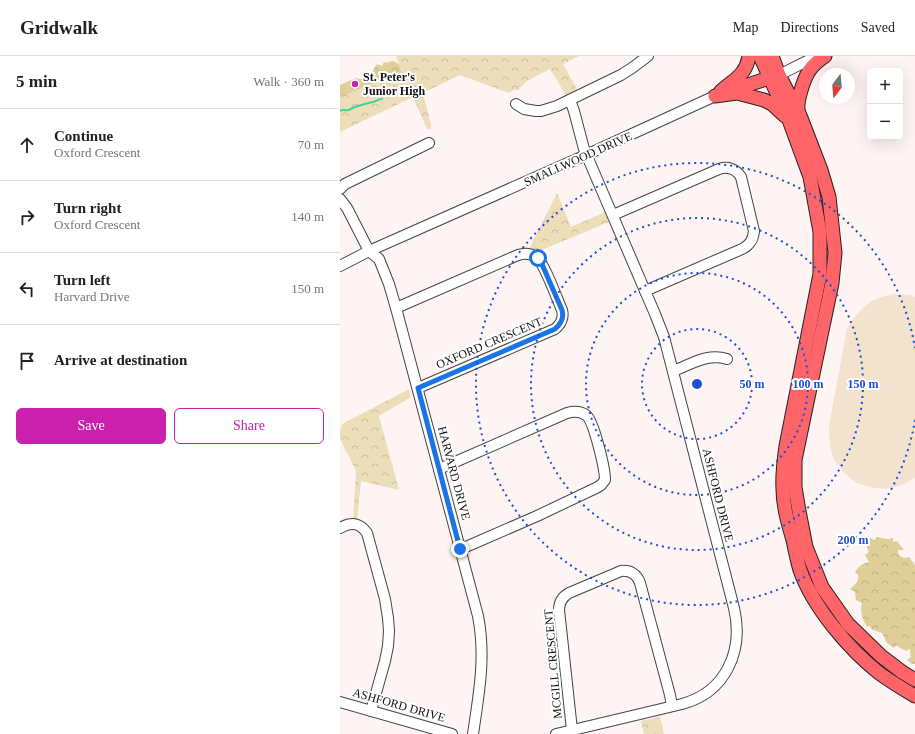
<!DOCTYPE html>
<meta charset="utf-8">
<style>
:root{--surface:#fff;--page:#f6f6f6;--text:#202124;--muted:#757577;--line:#e0e0e0;--accent:#cb1fae}
body{margin:0;font-family:Georgia,serif;background:var(--page);color:var(--text)}
.controls{position:absolute;right:12px;top:12px;display:grid;overflow:hidden;border-radius:6px;box-shadow:0 4px 16px #0002}
.controls button{width:36px;height:36px;display:grid;place-items:center;padding:0;border:0;border-bottom:1px solid var(--line);background:var(--surface);color:var(--text);font:20px sans-serif}
.compass{position:absolute;left:479px;top:12px;width:36px;height:36px;border-radius:50%;background:var(--surface);box-shadow:0 4px 16px #0002;rotate:196deg}
.stop{position:absolute;width:12px;height:12px;margin:-9px;border:3px solid #1a73e8;border-radius:50%;background:#fff}
.stop.end{background:#1a73e8;border-color:#fff;box-shadow:0 1px 4px #0008}
.list{margin:0;padding:0;list-style:none}
h2{display:flex;justify-content:space-between;align-items:center;height:52px;margin:0;padding:0 16px;font-size:17px}
h2 small{font-size:13px;font-weight:400;color:var(--muted)}
.list li{display:grid;grid-template-columns:26px 1fr auto;gap:12px;align-items:center;box-sizing:border-box;height:72px;padding:0 16px;border-top:1px solid var(--line)}
.list b{display:block;font-size:15px;white-space:nowrap}
.list p{margin:0;font-size:13px;white-space:nowrap;color:var(--muted)}
.list em{font-size:13px;font-style:normal;color:var(--muted)}
.actions{display:flex;gap:8px;padding:12px 16px}
.actions a{flex:1;padding:9px 0;border:1px solid var(--accent);border-radius:6px;text-align:center;font-size:14px;color:var(--accent)}
.actions .main{background:var(--accent);color:#fff}
.icon{flex:none;width:22px;height:22px;fill:none;stroke:currentColor;stroke-width:2;stroke-linecap:round;stroke-linejoin:round}
.map{position:relative;flex:none;width:575px;height:678px;overflow:hidden}
header{display:flex;align-items:center;gap:24px;box-sizing:border-box;height:56px;padding:0 20px;background:var(--surface);border-bottom:1px solid var(--line)}
header strong{font-size:19px}
nav{display:flex;gap:22px;margin-inline-start:auto;font-size:14px}
main{display:flex}
aside{flex:1;background:var(--surface)}
.map>svg:first-child{display:block}
.forest{fill:url(#forest-crowns)}
.park{fill:url(#park-crowns)}
.pitch{fill:#f3e2cd}
.lines{fill:none;stroke-linecap:round;stroke-linejoin:round}
.stream{stroke:#38d598;stroke-width:2}
.minor-casing{stroke:#444;stroke-width:12}
.major-casing{stroke:#222;stroke-width:15}
.minor{stroke:#fff;stroke-width:10}
.major{stroke:#ff6469;stroke-width:13}
.route{stroke:#1a73e8;stroke-width:5}
.ring{fill:none;stroke:#1d4ed8;stroke-width:2;stroke-dasharray:2 4}
.poi-dot{fill:#cb1fae;stroke:#fff;stroke-width:1.5}
.labels{text-anchor:middle;stroke-width:4;stroke-linejoin:round;paint-order:stroke}
.poi-label{font-size:12px;font-weight:bold;fill:#111;stroke:#fff;text-anchor:start}
.street-label{font-size:12px;fill:#111;stroke:#fff}
.centre{fill:#1d4ed8;stroke:#fff;stroke-width:2}
.ring-label{font-size:12px;text-anchor:middle;font-weight:bold;fill:#1d4ed8;stroke:#fff;stroke-width:4;stroke-linejoin:round;paint-order:stroke}
</style>
<header>
<strong>Gridwalk</strong>
<nav><a>Map</a><a>Directions</a><a>Saved</a></nav>
</header>
<main>
<aside>
<h2>5 min<small>Walk · 360 m</small></h2>
<ul class="list">
<li><svg class="icon" aria-label="ahead" viewBox="0 0 24 24"><path d="M12 20V5M6 11l6-6 6 6"/></svg><div><b>Continue</b><p>Oxford Crescent</p></div><em>70 m</em></li>
<li><svg class="icon" aria-label="right" viewBox="0 0 24 24"><path d="M7 20v-9h11M14 6l5 5-5 5"/></svg><div><b>Turn right</b><p>Oxford Crescent</p></div><em>140 m</em></li>
<li><svg class="icon" aria-label="left" viewBox="0 0 24 24"><path d="M17 20v-9H6M10 6l-5 5 5 5"/></svg><div><b>Turn left</b><p>Harvard Drive</p></div><em>150 m</em></li>
<li><svg class="icon" aria-label="arrive" viewBox="0 0 24 24"><path d="M6 21V4h12l-3 4 3 4H6"/></svg><div><b>Arrive at destination</b></div></li>
</ul>
<div class="actions"><a class="main">Save</a><a>Share</a></div>
</aside>
<div class="map">
<svg width="575" height="678" viewBox="0 0 575 678">
<defs>
<pattern id="forest-crowns" width="20" height="18" patternUnits="userSpaceOnUse"><rect width="20" height="18" fill="#dfce98"/><path d="M2 6a3 3 0 1 1 6 0M12 15a3 3 0 1 1 6 0" fill="none" stroke="#beb082"/></pattern>
<pattern id="park-crowns" width="20" height="18" patternUnits="userSpaceOnUse"><rect width="20" height="18" fill="#eddeba"/><path d="M2 6a3 3 0 1 1 6 0M12 15a3 3 0 1 1 6 0" fill="none" stroke="#cabd9f"/></pattern>
</defs>
<rect width="100%" height="100%" fill="#fff4f4"/>
<g class="forest">
<polygon points="131,0 0,47 0,29 16,22 20,23 24,21 26,18 32,16 37,8 42,10 44,6 47,7 48,6 54,5 61,10"/>
<path d="M 537,481 C 544,482 547,484 553,482 L 553,486 L 557,485 L 564,494 L 558,494 L 558,497 L 560,500 L 564,502 L 569,501 L 575,509 L 575,608 L 572,608 L 567,604 L 571,601 L 570,598 L 570,593 L 566,595 L 560,592 L 557,589 L 554,592 L 547,587 L 542,577 L 533,574 L 529,570 L 527,571 L 522,561 L 521,552 L 522,547 L 516,544 L 515,536 L 510,533 C 516,527 519,526 518,518 L 515,516 C 519,510 522,508 529,506 L 525,499 L 529,496 C 526,492 527,487 530,482 L 534,484 Z"/>
</g>
<g class="park">
<polygon points="56,0 239,0 223,8 238,35 227,41 210,13 187,25 178,34 174,34 169,37 120,19 83,37 91,68 91,73 87,73 73,41 0,76 0,41 61,16"/>
<polygon points="217,137 231,171 265,156 269,166 197,196 189,193"/>
<polygon points="69,333 71,341 39,360 59,434 21,425 17,464 13,463 16,415 0,383 0,375 2,368"/>
<polygon points="320,661 324,678 304,678 301,665"/>
</g>
<path class="pitch" d="M 553,238 L 570,239 L 575,241 L 575,422 L 562,429 L 546,433 L 529,431 L 515,426 L 504,417 L 494,404 L 490,390 L 489,370 L 507,272 C 522,251 527,244 553,238 Z"/>
<g class="lines">
<path class="stream" d="M 0,55 C 3,53 5,55 9,54 C 12,52 12,52 15,51 C 21,49 27,47 33,46 C 37,45 38,43 42,43"/>
<defs>
<g id="minor">
<polyline points="439,19 477,0"/>
<polyline points="176,48 184,53 196,55 201,55 217,50 281,19 292,12 308,0"/>
<polyline points="0,133 5,128 89,87"/>
<path d="M 0,143 L 7,152 L 29,195 L 39,203 L 49,228 L 56,252 L 138,560 C 146,601 139,637 133,678"/>
<path d="M 273,159 L 379,113 C 388,110 396,113 401,121 L 414,175 C 413,184 410,189 402,193 L 305,235"/>
<polyline points="0,210 29,195 246,99 375,40"/>
<path d="M 56,252 L 178,199 C 184,197 190,197 196,201 C 204,206 217,243 222,254 C 224,261 221,268 215,273 L 78,332"/>
<path d="M 333,315 C 352,308 367,297 387,303"/>
<path d="M 99,413 L 227,357 C 234,355 240,355 246,359 C 254,365 265,413 265,424 L 261,429 L 256,432 L 197,460 L 121,493"/>
<path d="M 0,472 C 11,466 19,466 27,477 L 45,543 L 48,562 L 49,575 L 48,590 L 45,605 L 31,655"/>
<polyline points="0,646 112,678"/>
<path d="M 232,674 L 219,554 C 219,546 222,541 229,537 L 281,515 C 290,514 297,518 300,527 L 330,639 L 332,650"/>
<path d="M 216,678 L 342,648 C 386,636 404,595 394,552 L 324,281 L 315,258 L 244,93 L 234,55 L 230,44"/>
</g>
<g id="major">
<path d="M 420,0 L 449,64 L 470,121 L 480,176 L 480,218 L 446,390 C 444,404 442,419 443,433 C 443,450 448,467 453,484 C 455,494 457,504 460,514 C 473,551 508,592 539,617 C 550,625 563,633 575,640"/>
<polyline points="432,0 439,19 461,62 481,114 489,141 495,197 492,227 455,404 455,431 459,455 466,491 482,531 508,568 541,600 562,616 575,624"/>
<path d="M 381,35 C 395,23 406,19 409,0"/>
<polyline points="390,35 438,19"/>
<polyline points="375,40 397,37 424,44 432,48 445,60"/>
<path d="M 459,57 C 455,48 464,23 469,15 C 473,9 479,4 485,0"/>
</g>
</defs>
<use href="#minor" class="minor-casing"/>
<use href="#major" class="major-casing"/>
<use href="#minor" class="minor"/>
<use href="#major" class="major"/>
</g>
<g class="lines">
<path class="route" d="M 120,493 L 78,332 L 215,273 C 221,268 224,261 222,254 L 201,206 L 198,202"/>
</g>
<g class="ring">
<circle cx="357" cy="328" r="55"/>
<circle cx="357" cy="328" r="111"/>
<circle cx="357" cy="328" r="166"/>
<path d="M575 364A221 221 0 1 1 575 292"/>
</g>
<circle class="poi-dot" cx="15" cy="28" r="4"/>
<g class="labels">
<g class="poi-label">
<text x="23" y="25">St. Peter's<tspan x="23" dy="14">Junior High</tspan></text>
</g>
<g class="street-label">
<text transform="translate(238 103) rotate(-24)" y="4">SMALLWOOD DRIVE</text>
<text transform="translate(149 287) rotate(-23)" y="4">OXFORD CRESCENT</text>
<text transform="translate(114 417) rotate(75)" y="4">HARVARD DRIVE</text>
<text transform="translate(378 439) rotate(76)" y="4">ASHFORD DRIVE</text>
<text transform="translate(213 608) rotate(-95)" y="4">MCGILL CRESCENT</text>
<text transform="translate(59 649) rotate(16)" y="4">ASHFORD DRIVE</text>
</g>
</g>
<circle cx="357" cy="328" r="6" class="centre"/>
<g class="ring-label">
<text x="412" y="332">50 m</text>
<text x="468" y="332">100 m</text>
<text x="523" y="332">150 m</text>
<text x="513" y="488">200 m</text>
</g>
</svg>
<div class="controls">
<button>+</button>
<button>−</button>
</div>
<svg class="compass" viewBox="-18 -18 36 36"><path d="M0-13l5 13h-10z" fill="#e53935"/><path d="M0 13l5-13h-10z" fill="#757577"/></svg>
<div class="stop" style="left:198px;top:202px"></div>
<div class="stop end" style="left:120px;top:493px"></div>
</div>
</main>
